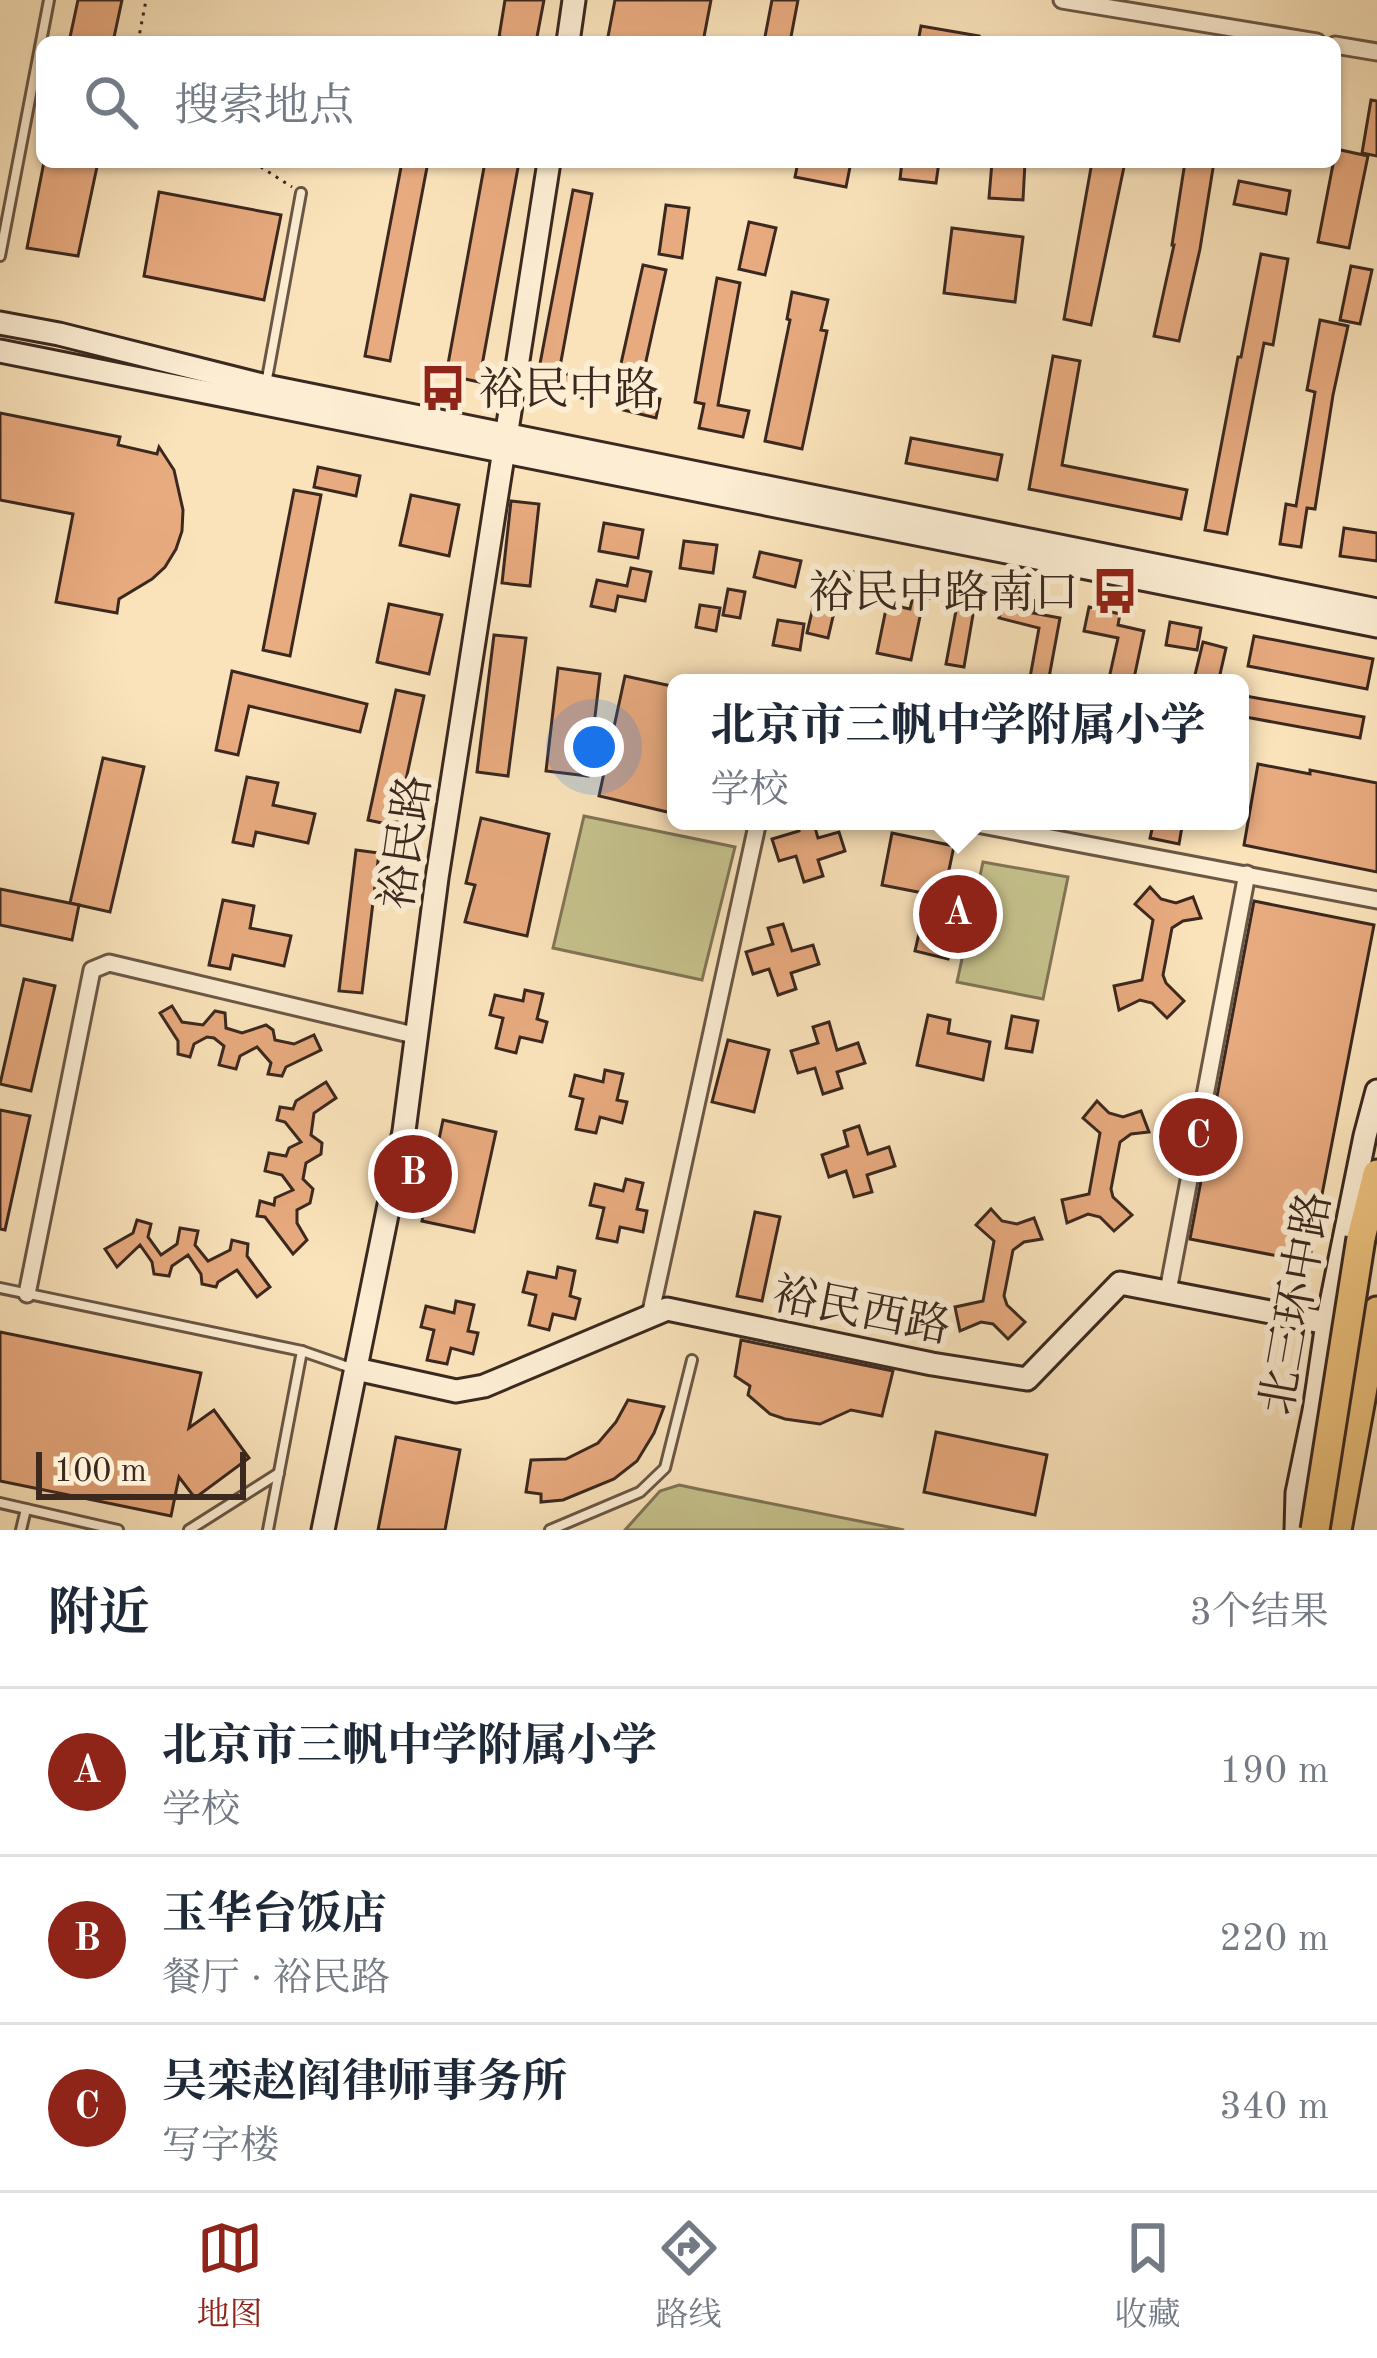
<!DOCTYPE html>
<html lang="zh">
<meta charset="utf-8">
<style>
:root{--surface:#fff;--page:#f6f6f7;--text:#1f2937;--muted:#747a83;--line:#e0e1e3;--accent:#8f2418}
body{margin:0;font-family:"Old Standard TT","Noto Serif SC",serif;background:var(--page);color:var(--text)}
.scale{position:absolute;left:36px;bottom:30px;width:210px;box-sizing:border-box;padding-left:12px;border:6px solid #3b281f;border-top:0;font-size:33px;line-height:42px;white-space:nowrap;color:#3b281f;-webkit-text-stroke:9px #fcedd3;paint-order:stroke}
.you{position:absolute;left:594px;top:747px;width:42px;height:42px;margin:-30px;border:9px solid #fff;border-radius:50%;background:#1a73e8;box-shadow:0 0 0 18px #1a73e833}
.badge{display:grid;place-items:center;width:78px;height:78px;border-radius:50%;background:var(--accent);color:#fff;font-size:39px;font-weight:700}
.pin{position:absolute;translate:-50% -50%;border:6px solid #fff;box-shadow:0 3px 12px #0006}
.popup{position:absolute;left:667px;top:674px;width:582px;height:156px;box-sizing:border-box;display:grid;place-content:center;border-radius:18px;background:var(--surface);filter:drop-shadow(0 3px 9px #0005);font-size:39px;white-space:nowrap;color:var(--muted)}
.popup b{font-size:45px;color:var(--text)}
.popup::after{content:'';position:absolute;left:50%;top:100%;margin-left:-24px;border:24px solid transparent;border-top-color:var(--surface)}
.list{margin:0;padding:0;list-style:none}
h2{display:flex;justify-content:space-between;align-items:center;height:156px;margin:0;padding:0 48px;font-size:51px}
h2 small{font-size:39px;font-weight:400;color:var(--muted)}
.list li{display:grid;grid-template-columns:78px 1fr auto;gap:36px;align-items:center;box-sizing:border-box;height:168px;padding:0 48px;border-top:3px solid var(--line)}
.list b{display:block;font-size:45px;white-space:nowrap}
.list p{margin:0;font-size:39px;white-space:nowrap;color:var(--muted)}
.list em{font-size:39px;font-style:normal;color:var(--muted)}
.icon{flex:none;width:66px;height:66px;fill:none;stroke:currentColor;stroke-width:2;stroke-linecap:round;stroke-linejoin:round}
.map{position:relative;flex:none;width:1377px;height:1530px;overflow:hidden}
.search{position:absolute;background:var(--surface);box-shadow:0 3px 9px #0004;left:36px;right:36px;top:36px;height:132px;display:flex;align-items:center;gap:30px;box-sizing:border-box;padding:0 42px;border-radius:18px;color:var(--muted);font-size:45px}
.sheet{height:660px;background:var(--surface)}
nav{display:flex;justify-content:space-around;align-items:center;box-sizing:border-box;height:168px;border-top:3px solid var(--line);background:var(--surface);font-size:33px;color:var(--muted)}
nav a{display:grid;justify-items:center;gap:6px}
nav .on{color:var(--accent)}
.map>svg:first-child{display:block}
.green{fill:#c5c18c;stroke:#807456;stroke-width:3}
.building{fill:#e8aa7f;stroke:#3b281f;stroke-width:3}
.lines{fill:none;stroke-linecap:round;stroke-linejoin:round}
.lane-casing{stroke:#6b5746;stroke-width:14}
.street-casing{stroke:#6b5746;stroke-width:21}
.secondary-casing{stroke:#3b281f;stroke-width:27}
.highway-casing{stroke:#3b281f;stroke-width:33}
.path{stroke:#3b281f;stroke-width:3;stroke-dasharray:3 6;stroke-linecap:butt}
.lane{stroke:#fcedd3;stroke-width:8}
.street{stroke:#fcedd3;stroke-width:15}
.secondary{stroke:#fcedd3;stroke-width:21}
.highway{stroke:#edc27e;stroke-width:27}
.highway-bridge-casing{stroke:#3b281f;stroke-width:33;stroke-linecap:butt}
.highway-bridge{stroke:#edc27e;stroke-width:27}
.labels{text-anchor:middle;stroke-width:12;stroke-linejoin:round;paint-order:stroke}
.poi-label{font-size:45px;fill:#3b281f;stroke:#fcedd3;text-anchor:start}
.street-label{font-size:45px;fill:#3b281f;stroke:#fcedd3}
</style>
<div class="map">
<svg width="1377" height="1530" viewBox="0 0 1377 1530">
<rect width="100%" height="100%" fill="#fae3bb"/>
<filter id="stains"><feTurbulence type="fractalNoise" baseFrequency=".00167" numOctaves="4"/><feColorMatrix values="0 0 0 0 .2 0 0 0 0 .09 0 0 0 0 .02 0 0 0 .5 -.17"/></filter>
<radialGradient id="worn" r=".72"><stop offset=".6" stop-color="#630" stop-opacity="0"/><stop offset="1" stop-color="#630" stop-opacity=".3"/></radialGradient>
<g class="green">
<polygon points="584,816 735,847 702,980 553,948"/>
<polygon points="983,862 1068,877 1043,999 957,982"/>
<polygon points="679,1485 698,1489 904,1530 625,1530 660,1491"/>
</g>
<g class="building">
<polygon points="78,0 122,0 113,42 69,42"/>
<polygon points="505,0 544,0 536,42 499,37"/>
<polygon points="615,0 711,0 703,42 607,42"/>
<polygon points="772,0 798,0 790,42 764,42"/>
<polygon points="921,26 979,36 978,42 918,42"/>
<polygon points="1371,100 1377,101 1377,156 1362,153"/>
<polygon points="1336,149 1368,156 1349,248 1318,242"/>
<polygon points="44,162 98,162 78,256 27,248"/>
<polygon points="402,162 428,162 390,361 365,356"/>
<polygon points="485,162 519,162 479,382 446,375"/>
<polygon points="798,162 851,162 846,187 795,177"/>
<polygon points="902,162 939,162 936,183 900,179"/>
<polygon points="992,162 1025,162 1023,200 989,198"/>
<polygon points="1092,162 1125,162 1091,325 1064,319"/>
<polygon points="1185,162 1214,162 1200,249 1179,341 1154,336 1174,245 1172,245"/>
<polygon points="1239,181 1290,191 1286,214 1234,204"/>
<polygon points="573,190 592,194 559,372 539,369"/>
<polygon points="159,192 281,215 264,300 144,276"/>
<polygon points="666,205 689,208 682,258 659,254"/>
<polygon points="749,222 776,228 765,275 739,269"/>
<polygon points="952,228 1023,237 1015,302 944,293"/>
<polygon points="1261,254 1288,259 1273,345 1264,343 1227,534 1205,530 1238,357 1241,357"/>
<polygon points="643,265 666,270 639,393 660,399 656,418 623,410 628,389 616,386"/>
<polygon points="1351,266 1372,270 1360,324 1340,320"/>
<polygon points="717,278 740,283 718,405 749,411 743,437 699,428 704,404 695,402"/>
<polygon points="792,292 828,300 821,330 827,331 802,449 765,441 790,320 787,319"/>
<polygon points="1320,320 1348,326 1333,395 1315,509 1307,508 1301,547 1280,544 1286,504 1296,506 1315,392 1307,390"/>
<polygon points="1053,356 1080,361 1062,465 1187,490 1181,519 1029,489"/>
<polygon points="559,372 595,381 591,400 554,392"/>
<polygon points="0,413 120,437 118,445 157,454 159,447 174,470 183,510 182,531 176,549 165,567 152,579 119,599 117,613 56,602 73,514 0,500"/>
<polygon points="911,438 1002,455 997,480 906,463"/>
<polygon points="318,467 360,476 356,496 314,487"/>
<polygon points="294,490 321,495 290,656 263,650"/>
<polygon points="411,495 459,505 449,556 400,545"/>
<polygon points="511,501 539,504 530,586 502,583"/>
<polygon points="604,523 643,530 638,558 599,551"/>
<polygon points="1344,528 1377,533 1377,561 1340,556"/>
<polygon points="684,541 717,545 713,573 680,568"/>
<polygon points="760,552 801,561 795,587 754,577"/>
<polygon points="631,568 651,572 645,601 618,596 615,611 591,606 597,580 627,586"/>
<polygon points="843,570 878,576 874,601 838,594"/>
<polygon points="918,575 958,584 954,603 924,597 911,660 877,653 887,604 910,609"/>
<polygon points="728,589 745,592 740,618 723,615"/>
<polygon points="1006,593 1036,601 1033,613 1060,618 1048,683 1029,683 1039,628 999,618"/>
<polygon points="958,600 975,603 964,667 946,664"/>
<polygon points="814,603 835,608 828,638 807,633"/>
<polygon points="389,604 442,615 429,674 377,662"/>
<polygon points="700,605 720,608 716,631 696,627"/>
<polygon points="1089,607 1120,614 1118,625 1144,631 1133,683 1108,683 1118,638 1084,631"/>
<polygon points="778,620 804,624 800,650 773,645"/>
<polygon points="1170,622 1201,628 1197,650 1166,645"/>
<polygon points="494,635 526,638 508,776 477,772"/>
<polygon points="1254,636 1373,659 1367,689 1248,666"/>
<polygon points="1203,642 1226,648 1218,683 1193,683"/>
<polygon points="558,668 600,674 588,776 546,771"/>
<polygon points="232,671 367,704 360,732 249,706 238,755 216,750"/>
<polygon points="625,676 676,687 676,814 599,796"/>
<polygon points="396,690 424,696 396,826 368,820"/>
<polygon points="1240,695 1364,717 1360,738 1240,716"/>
<polygon points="103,758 144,767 110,912 70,903"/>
<polygon points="1258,764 1310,774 1310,770 1377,783 1377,872 1244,845"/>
<polygon points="247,777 278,783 273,805 315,814 308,843 256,832 253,846 233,842"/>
<polygon points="481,818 549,834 527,936 465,922 475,885 466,883"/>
<polygon points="796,821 813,821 818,838 839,832 845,851 818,860 823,876 804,882 796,856 779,861 772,839 799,831"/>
<polygon points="1154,821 1183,821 1179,844 1150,838"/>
<polygon points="892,833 954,846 943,899 961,903 948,959 915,951 928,894 882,885"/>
<polygon points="356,850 379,853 362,993 339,991"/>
<polygon points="1150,887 1161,899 1176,903 1193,897 1201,918 1183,921 1172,928 1163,975 1166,983 1184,1001 1167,1018 1152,1003 1140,1000 1119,1010 1114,986 1142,980 1153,920 1135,904"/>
<polygon points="0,889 79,905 72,940 0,925"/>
<polygon points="223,900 254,906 250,928 291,936 284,966 233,955 230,969 209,965"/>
<polygon points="1254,901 1374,925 1309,1262 1190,1239"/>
<polygon points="783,924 792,951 813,945 819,964 791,973 796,989 778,995 769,969 753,974 746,952 773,944 768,928"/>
<polygon points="24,979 55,986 31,1091 0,1084"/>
<polygon points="525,990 543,994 537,1019 547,1022 542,1042 520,1037 516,1053 496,1048 503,1018 490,1015 495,995 523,1001"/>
<polygon points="172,1006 182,1022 203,1025 215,1011 225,1013 226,1028 242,1033 266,1025 273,1030 275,1040 294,1044 314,1035 321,1050 286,1067 282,1076 268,1074 271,1063 257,1047 240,1056 236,1069 219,1065 224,1046 214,1038 207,1037 194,1044 190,1057 178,1054 178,1041 160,1013"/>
<polygon points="928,1015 950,1020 948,1033 990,1042 983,1080 917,1065"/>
<polygon points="1012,1016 1038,1021 1032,1052 1006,1048"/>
<polygon points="829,1022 837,1050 858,1043 865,1063 837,1072 842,1088 823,1094 815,1068 798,1073 791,1051 818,1043 813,1027"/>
<polygon points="728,1040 769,1050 754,1112 712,1102"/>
<polygon points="605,1070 623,1074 617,1100 627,1102 622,1123 600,1117 596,1133 576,1129 583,1099 570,1096 575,1075 603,1082"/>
<polygon points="326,1082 336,1098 314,1113 311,1135 322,1143 321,1154 306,1163 303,1179 313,1189 310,1203 297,1210 297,1223 307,1240 293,1254 265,1217 257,1216 260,1201 274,1205 275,1198 293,1190 282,1175 265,1171 269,1153 286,1156 289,1148 301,1142 285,1122 277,1120 280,1107 293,1109 296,1101"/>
<polygon points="1097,1101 1109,1113 1123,1117 1141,1111 1149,1132 1131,1134 1120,1142 1111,1189 1113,1197 1132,1215 1114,1231 1100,1217 1088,1214 1067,1223 1062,1200 1089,1194 1100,1133 1083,1118"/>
<polygon points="0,1110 30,1116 5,1230 0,1229"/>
<polygon points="443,1120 496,1132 474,1232 422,1221"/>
<polygon points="859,1126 868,1154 889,1147 895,1166 867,1175 872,1192 854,1197 846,1171 829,1177 822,1155 848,1146 844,1131"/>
<polygon points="626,1179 643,1183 637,1209 647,1211 643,1232 620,1227 617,1242 597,1238 604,1208 590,1205 595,1184 623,1191"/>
<polygon points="991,1209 1002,1221 1017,1224 1034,1218 1042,1239 1024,1242 1013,1250 1004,1296 1007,1305 1025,1322 1008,1339 993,1324 981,1322 960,1331 955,1307 983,1301 994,1241 976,1225"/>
<polygon points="755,1212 780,1217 762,1301 737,1296"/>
<polygon points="137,1220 151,1224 148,1237 161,1255 177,1244 180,1228 198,1231 195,1245 208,1261 230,1250 232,1240 248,1244 247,1256 270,1287 257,1297 237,1270 218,1282 216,1287 202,1284 201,1274 188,1255 172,1266 169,1276 154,1274 152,1262 140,1245 117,1267 105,1249 133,1233"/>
<polygon points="558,1267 575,1271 570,1296 580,1299 575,1319 553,1314 549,1330 529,1325 536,1295 523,1292 528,1272 556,1278"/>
<polygon points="456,1301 474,1305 468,1331 478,1333 473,1354 451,1348 447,1364 427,1360 434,1330 421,1327 426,1306 454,1313"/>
<polygon points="0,1332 201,1373 189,1428 214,1410 249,1458 195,1498 179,1477 171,1516 0,1481"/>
<polygon points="741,1340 893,1371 882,1416 851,1410 820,1424 785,1419 770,1414 748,1395 750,1386 735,1376"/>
<polygon points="628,1400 664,1407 654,1433 637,1461 614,1479 563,1500 541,1502 541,1494 526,1492 531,1460 566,1459 598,1443 616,1422"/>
<polygon points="936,1432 1047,1455 1035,1515 924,1492"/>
<polygon points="396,1437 460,1450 445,1530 378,1530"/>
</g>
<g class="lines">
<defs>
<g id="lane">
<polyline points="0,256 49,0"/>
<polyline points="266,384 301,193"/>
<polyline points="0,1288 302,1351 354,1369"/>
<polyline points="0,1503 118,1530"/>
<polyline points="21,1530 26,1509"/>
<polyline points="189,1530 279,1473"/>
<polyline points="268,1530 302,1351"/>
<polyline points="550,1530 640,1492 665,1468 692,1360"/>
</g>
<g id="street">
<polyline points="1062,0 1317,42"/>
<polyline points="1335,45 1377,52"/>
<polyline points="961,821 1377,900"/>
<polyline points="1168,1291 1247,874"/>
<polyline points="27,1294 92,970 109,963 418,1036"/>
<polyline points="650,1316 758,821"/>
</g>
<g id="secondary">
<polyline points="568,42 574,0"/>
<polyline points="0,323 59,334 266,386 1377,610"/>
<polyline points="0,351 1377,626"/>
<polyline points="356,1369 456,1391 484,1386 667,1309 932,1364 1027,1379 1120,1283 1327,1323"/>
<polyline points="323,1530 404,1131 437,878 549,162"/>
<polyline points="1296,1530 1297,1493 1314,1411 1327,1323 1365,1136 1377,1091"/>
</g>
<g id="highway">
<polyline points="1361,1238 1377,1174"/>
<polyline points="1337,1530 1377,1311"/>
</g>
</defs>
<use href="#lane" class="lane-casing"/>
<use href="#street" class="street-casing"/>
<use href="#secondary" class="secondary-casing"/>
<use href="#highway" class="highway-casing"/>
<g class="path">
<polyline points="138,42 146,0"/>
<polyline points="253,162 292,187"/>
</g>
<use href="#lane" class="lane"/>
<use href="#street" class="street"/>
<use href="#secondary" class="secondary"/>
<use href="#highway" class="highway"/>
<defs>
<polyline id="highway-bridge" points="1315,1530 1361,1238"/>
</defs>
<use href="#highway-bridge" class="highway-bridge-casing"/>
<use href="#highway-bridge" class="highway-bridge"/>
</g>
<defs>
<symbol id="bus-bare" viewBox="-9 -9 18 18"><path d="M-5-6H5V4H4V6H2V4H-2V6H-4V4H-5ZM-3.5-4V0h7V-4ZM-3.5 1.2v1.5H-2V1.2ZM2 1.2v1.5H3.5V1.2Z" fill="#8f2418" stroke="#fcedd3" stroke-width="2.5" paint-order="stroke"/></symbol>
</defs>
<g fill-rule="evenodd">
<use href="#bus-bare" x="410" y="355" width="66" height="66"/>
<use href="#bus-bare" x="1082" y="558" width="66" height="66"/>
</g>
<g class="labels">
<g class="poi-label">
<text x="479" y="404">裕民中路</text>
<text x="1079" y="607" text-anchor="end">裕民中路南口</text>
</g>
<g class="street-label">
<text transform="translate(404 842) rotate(-82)" y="16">裕民路</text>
<text transform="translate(1294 1303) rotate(-80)" y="16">北三环中路</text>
<text transform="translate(862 1309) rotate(11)" y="16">裕民西路</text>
</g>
</g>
<rect width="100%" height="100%" filter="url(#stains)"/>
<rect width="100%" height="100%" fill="url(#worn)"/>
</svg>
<div class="scale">100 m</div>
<div class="you"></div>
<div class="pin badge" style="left:958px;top:914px">A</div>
<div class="popup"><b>北京市三帆中学附属小学</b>学校</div>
<div class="pin badge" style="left:413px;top:1174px">B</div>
<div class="pin badge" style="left:1198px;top:1137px">C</div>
<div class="search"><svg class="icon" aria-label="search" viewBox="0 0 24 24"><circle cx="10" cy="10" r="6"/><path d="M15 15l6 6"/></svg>搜索地点</div>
</div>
<section class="sheet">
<h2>附近<small>3个结果</small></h2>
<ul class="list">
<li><span class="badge">A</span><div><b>北京市三帆中学附属小学</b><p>学校</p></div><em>190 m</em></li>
<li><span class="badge">B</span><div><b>玉华台饭店</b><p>餐厅 · 裕民路</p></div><em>220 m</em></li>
<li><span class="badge">C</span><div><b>吴栾赵阎律师事务所</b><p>写字楼</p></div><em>340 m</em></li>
</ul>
</section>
<nav>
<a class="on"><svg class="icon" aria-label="map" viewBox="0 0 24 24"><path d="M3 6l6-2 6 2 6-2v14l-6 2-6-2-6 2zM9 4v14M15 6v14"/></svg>地图</a>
<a><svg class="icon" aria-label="directions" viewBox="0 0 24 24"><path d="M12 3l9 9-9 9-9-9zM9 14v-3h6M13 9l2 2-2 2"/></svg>路线</a>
<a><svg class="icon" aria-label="saved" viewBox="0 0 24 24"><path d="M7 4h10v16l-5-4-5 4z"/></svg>收藏</a>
</nav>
